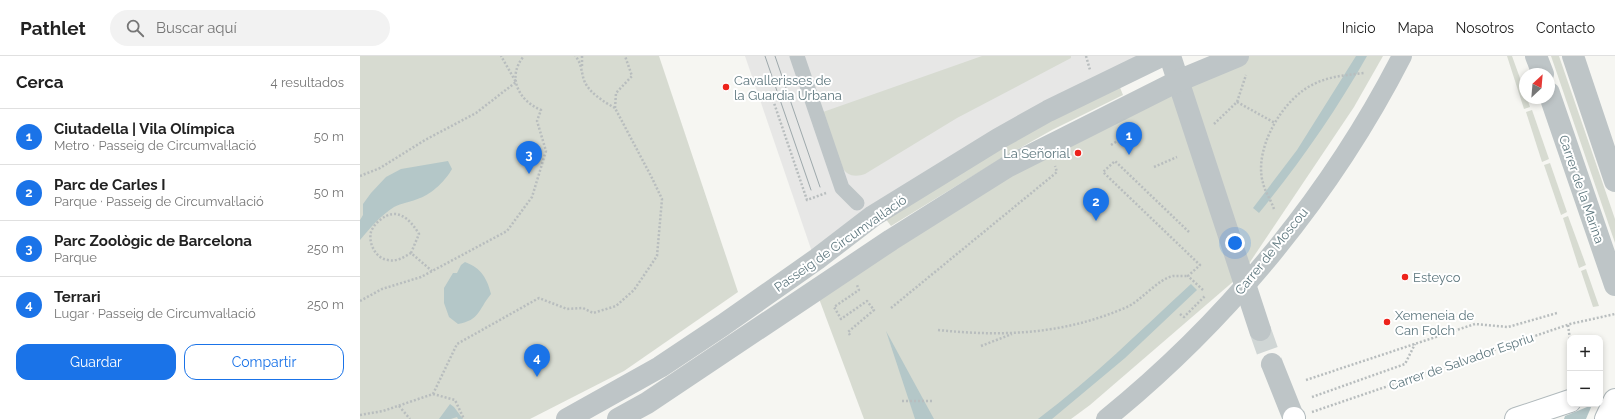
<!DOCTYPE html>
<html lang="es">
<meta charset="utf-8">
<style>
:root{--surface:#fff;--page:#f2f2f2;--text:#222;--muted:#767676;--line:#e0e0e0;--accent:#1a73e8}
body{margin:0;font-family:Raleway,sans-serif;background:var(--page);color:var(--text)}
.controls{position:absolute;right:12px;bottom:12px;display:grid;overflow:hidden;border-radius:8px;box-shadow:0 2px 6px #0003}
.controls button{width:36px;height:36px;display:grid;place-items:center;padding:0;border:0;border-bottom:1px solid var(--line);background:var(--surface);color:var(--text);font:20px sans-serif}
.compass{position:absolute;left:1159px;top:12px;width:36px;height:36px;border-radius:50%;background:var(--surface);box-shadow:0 2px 6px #0003;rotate:26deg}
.you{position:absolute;left:875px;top:187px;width:14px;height:14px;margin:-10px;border:3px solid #fff;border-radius:50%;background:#1a73e8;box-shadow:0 0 0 6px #1a73e833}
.badge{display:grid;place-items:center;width:26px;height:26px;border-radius:50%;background:var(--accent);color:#fff;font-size:13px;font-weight:700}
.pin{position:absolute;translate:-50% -33px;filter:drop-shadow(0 1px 2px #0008)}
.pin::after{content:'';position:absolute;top:21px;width:14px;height:12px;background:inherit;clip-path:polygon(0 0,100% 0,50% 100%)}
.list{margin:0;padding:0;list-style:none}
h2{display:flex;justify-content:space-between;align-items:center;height:52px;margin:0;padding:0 16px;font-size:17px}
h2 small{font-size:13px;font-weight:400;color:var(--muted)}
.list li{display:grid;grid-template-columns:26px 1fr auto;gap:12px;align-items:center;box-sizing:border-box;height:56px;padding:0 16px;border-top:1px solid var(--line)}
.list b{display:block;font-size:15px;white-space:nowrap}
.list p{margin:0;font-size:13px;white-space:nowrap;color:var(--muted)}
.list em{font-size:13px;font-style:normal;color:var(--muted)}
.actions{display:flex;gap:8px;padding:12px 16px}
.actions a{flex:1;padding:9px 0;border:1px solid var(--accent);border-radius:12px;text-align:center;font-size:14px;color:var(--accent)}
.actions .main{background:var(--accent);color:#fff}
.icon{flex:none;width:22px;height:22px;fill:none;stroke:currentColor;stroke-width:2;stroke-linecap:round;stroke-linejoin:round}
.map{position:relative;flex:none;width:1255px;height:363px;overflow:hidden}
header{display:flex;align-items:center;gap:24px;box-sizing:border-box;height:56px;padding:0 20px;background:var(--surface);border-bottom:1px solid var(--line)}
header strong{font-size:19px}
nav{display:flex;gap:22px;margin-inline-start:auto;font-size:14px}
.search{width:280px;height:36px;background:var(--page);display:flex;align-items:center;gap:10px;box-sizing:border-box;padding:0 14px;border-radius:22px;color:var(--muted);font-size:15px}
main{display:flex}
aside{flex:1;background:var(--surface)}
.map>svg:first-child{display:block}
.built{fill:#e7e7e6}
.green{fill:#d7dbd1}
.water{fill:#b4c7c8}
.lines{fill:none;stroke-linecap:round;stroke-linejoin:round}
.tertiary-tunnel{stroke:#d0d6d5;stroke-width:22;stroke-dasharray:22 11;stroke-linecap:butt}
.secondary-casing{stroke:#b0b9bc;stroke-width:24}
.path{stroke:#b8bdbe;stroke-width:2.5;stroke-dasharray:2 2;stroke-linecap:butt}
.pedestrian{stroke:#bec5c7;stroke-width:15}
.minor{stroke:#bec5c7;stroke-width:20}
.tertiary{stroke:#bec5c7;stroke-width:22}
.secondary{stroke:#fff;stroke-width:22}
.tram{stroke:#9da8ab;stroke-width:1}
.path-bridge{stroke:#b8bdbe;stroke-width:2.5;stroke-dasharray:2 2;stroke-linecap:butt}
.poi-dot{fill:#ed231b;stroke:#fff;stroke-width:1.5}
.labels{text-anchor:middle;stroke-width:4;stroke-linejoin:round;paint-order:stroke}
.poi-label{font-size:13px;fill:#5f787f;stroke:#fff;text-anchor:start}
.street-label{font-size:13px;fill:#5f787f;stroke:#fff}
</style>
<header>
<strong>Pathlet</strong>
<div class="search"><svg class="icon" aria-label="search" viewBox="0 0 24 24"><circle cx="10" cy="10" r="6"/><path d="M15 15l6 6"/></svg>Buscar aquí</div>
<nav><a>Inicio</a><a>Mapa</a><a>Nosotros</a><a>Contacto</a></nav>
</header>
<main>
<aside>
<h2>Cerca<small>4 resultados</small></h2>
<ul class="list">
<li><span class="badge">1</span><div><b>Ciutadella | Vila Olímpica</b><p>Metro · Passeig de Circumval·lació</p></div><em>50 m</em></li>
<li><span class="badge">2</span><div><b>Parc de Carles I</b><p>Parque · Passeig de Circumval·lació</p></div><em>50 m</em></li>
<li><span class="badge">3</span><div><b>Parc Zoològic de Barcelona</b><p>Parque</p></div><em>250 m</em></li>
<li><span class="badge">4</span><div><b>Terrari</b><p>Lugar · Passeig de Circumval·lació</p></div><em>250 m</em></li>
</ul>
<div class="actions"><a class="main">Guardar</a><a>Compartir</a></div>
</aside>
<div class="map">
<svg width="1255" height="363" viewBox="0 0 1255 363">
<rect width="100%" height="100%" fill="#f6f6f2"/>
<polygon class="built" points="385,0 776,0 452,196"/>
<g class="green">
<polygon points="0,0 299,0 378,236 264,315 170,363 0,363"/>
<path d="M 622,0 L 711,0 L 711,2 L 597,62 L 505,118 C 499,120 493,121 487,117 C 477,110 467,69 463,56 Z"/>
<polygon points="878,0 1023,0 994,51 882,218 730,349 711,363 504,363 452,224"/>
<polygon points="1147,0 1152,0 1165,36 1165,42 1167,42 1170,51 1164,53"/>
<polygon points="1191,0 1199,0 1255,163 1255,187"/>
<polygon points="759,29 763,39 692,74 642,102 531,170 525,162 637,93"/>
<polygon points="1172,54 1189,103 1182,106 1166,56"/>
<polygon points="1190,107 1207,156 1201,159 1184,109"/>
<polygon points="1208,160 1226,209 1219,212 1203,162"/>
<polygon points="1226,213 1239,250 1233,251 1221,215"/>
</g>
<g class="water">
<path d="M 996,0 L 1007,0 C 976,55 939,108 899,157 L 893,152 L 937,94 Z"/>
<path d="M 88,105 L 92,113 C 86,124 72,138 60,142 C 52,146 41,147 34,151 C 20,160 11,171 0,184 L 0,164 L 3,159 L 3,148 L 11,137 L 26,121 L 41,113 Z"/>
<path d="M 105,206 C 121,212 127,222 131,238 C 118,254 120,264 98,268 L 89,261 L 84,247 L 84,232 L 93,217 L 97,217 L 101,209 Z"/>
<path d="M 831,228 L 837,234 L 765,302 L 692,363 L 678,363 C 733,322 781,274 831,228 Z"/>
<polygon points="526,275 574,363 555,363"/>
<polygon points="90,348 94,351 103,363 98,363 97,361 91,363 79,363"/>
<polygon points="1232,349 1226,363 1204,363 1205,360"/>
</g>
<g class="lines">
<polyline class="tertiary-tunnel" points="900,274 912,308"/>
<defs>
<g id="secondary">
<polyline points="934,363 934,362"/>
<polyline points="1156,363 1210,345"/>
<polyline points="1246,363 1255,344"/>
</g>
</defs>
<use href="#secondary" class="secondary-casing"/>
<g class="path">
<polyline points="222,0 222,10"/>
<polyline points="726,0 730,14"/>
<polyline points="413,44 447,144 466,137"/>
<polyline points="877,46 915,67"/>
<polyline points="255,52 256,37 272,20 265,0"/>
<polyline points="854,68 877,46 886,19"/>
<polyline points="751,89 762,82 760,77"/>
<polyline points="794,111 817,101"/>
<polyline points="0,120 20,112 65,84 116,57 156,26 141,0"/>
<path d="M 914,153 C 911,144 905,136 903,127 C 893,93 923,42 954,28 C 970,20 987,19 1004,17"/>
<polyline points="829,176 755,105 743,116 840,209 828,220 843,234"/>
<path d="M 51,197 L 59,178 C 50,163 37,150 20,164 C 17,166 12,172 11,176 C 8,187 16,203 28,204 C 37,206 44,201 51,197 L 72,215"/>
<path d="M 0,245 L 22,233 L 61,221 L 147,175 L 172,141 L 186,95 L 177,65 L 181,54 C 159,45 146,21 164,0"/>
<polyline points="531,252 697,116 695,110"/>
<polyline points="820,258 824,261 845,240"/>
<polyline points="1208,269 1210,284"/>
<path d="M 578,274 C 646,281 705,278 767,251 C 782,244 798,223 813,220 C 818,220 823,220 828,220"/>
<polyline points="490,279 488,276 514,254 507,245 481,263 474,251 499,234 497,229"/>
<polyline points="621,290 652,278"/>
<polyline points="946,324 1115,268 1148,271 1197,257"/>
<polyline points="1209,325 1210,308"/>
<polyline points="73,338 95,344 104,363"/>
<polyline points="952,341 1045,308 1055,288"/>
<polyline points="39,350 50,363"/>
<polyline points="952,356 1210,268 1255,258"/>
<path d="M 0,359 L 23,355 L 73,338 L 97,288 L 179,242 L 207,253 L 223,252 L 233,257 L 256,250 L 274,234 L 297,200 L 302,143 L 292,122 L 255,52 C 244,46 228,36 224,24 C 221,16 222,7 215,0"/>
</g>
<polyline class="pedestrian" points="437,0 482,132 497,147"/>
<path class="minor" d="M 746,363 C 867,265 971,139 1042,0"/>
<g class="tertiary">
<polyline points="810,0 900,274"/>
<polyline points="1176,0 1183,18"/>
<polyline points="1213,0 1255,125"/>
<polyline points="1189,37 1255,229"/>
<polyline points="912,308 934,363"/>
<polyline points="207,363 300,311 363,269 457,203 513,160 638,83 688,55 801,0"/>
<polyline points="258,363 287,347 531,184 647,111 818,25 878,0"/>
</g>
<use href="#secondary" class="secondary"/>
<g class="tram">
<polyline points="405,0 451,134"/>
<polyline points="415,0 460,131"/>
</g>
<polyline class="path-bridge" points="542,345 574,345"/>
</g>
<g class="poi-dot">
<circle cx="366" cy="31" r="4"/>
<circle cx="718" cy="97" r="4"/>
<circle cx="1045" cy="221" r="4"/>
<circle cx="1027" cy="266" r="4"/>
</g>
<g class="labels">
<g class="poi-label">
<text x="374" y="29">Cavallerisses de<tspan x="374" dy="15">la Guardia Urbana</tspan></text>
<text x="710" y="102" text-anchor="end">La Señorial</text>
<text x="1053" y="226">Esteyco</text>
<text x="1035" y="264">Xemeneia de<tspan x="1035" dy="15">Can Folch</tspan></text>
</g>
<g class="street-label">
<text transform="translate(1222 133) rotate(71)" y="5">Carrer de la Marina</text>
<text transform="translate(480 187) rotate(-35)" y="5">Passeig de Circumval·lació</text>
<text transform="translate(911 195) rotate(-51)" y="5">Carrer de Moscou</text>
<text transform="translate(1101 305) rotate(-19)" y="5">Carrer de Salvador Espriu</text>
</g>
</g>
</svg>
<div class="controls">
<button>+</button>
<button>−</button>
</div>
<svg class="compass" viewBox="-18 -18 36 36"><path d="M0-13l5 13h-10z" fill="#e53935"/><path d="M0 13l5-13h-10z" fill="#767676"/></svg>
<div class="you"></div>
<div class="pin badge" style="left:769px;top:99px">1</div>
<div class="pin badge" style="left:736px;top:165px">2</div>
<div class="pin badge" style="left:169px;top:118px">3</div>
<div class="pin badge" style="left:177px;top:321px">4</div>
</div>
</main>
